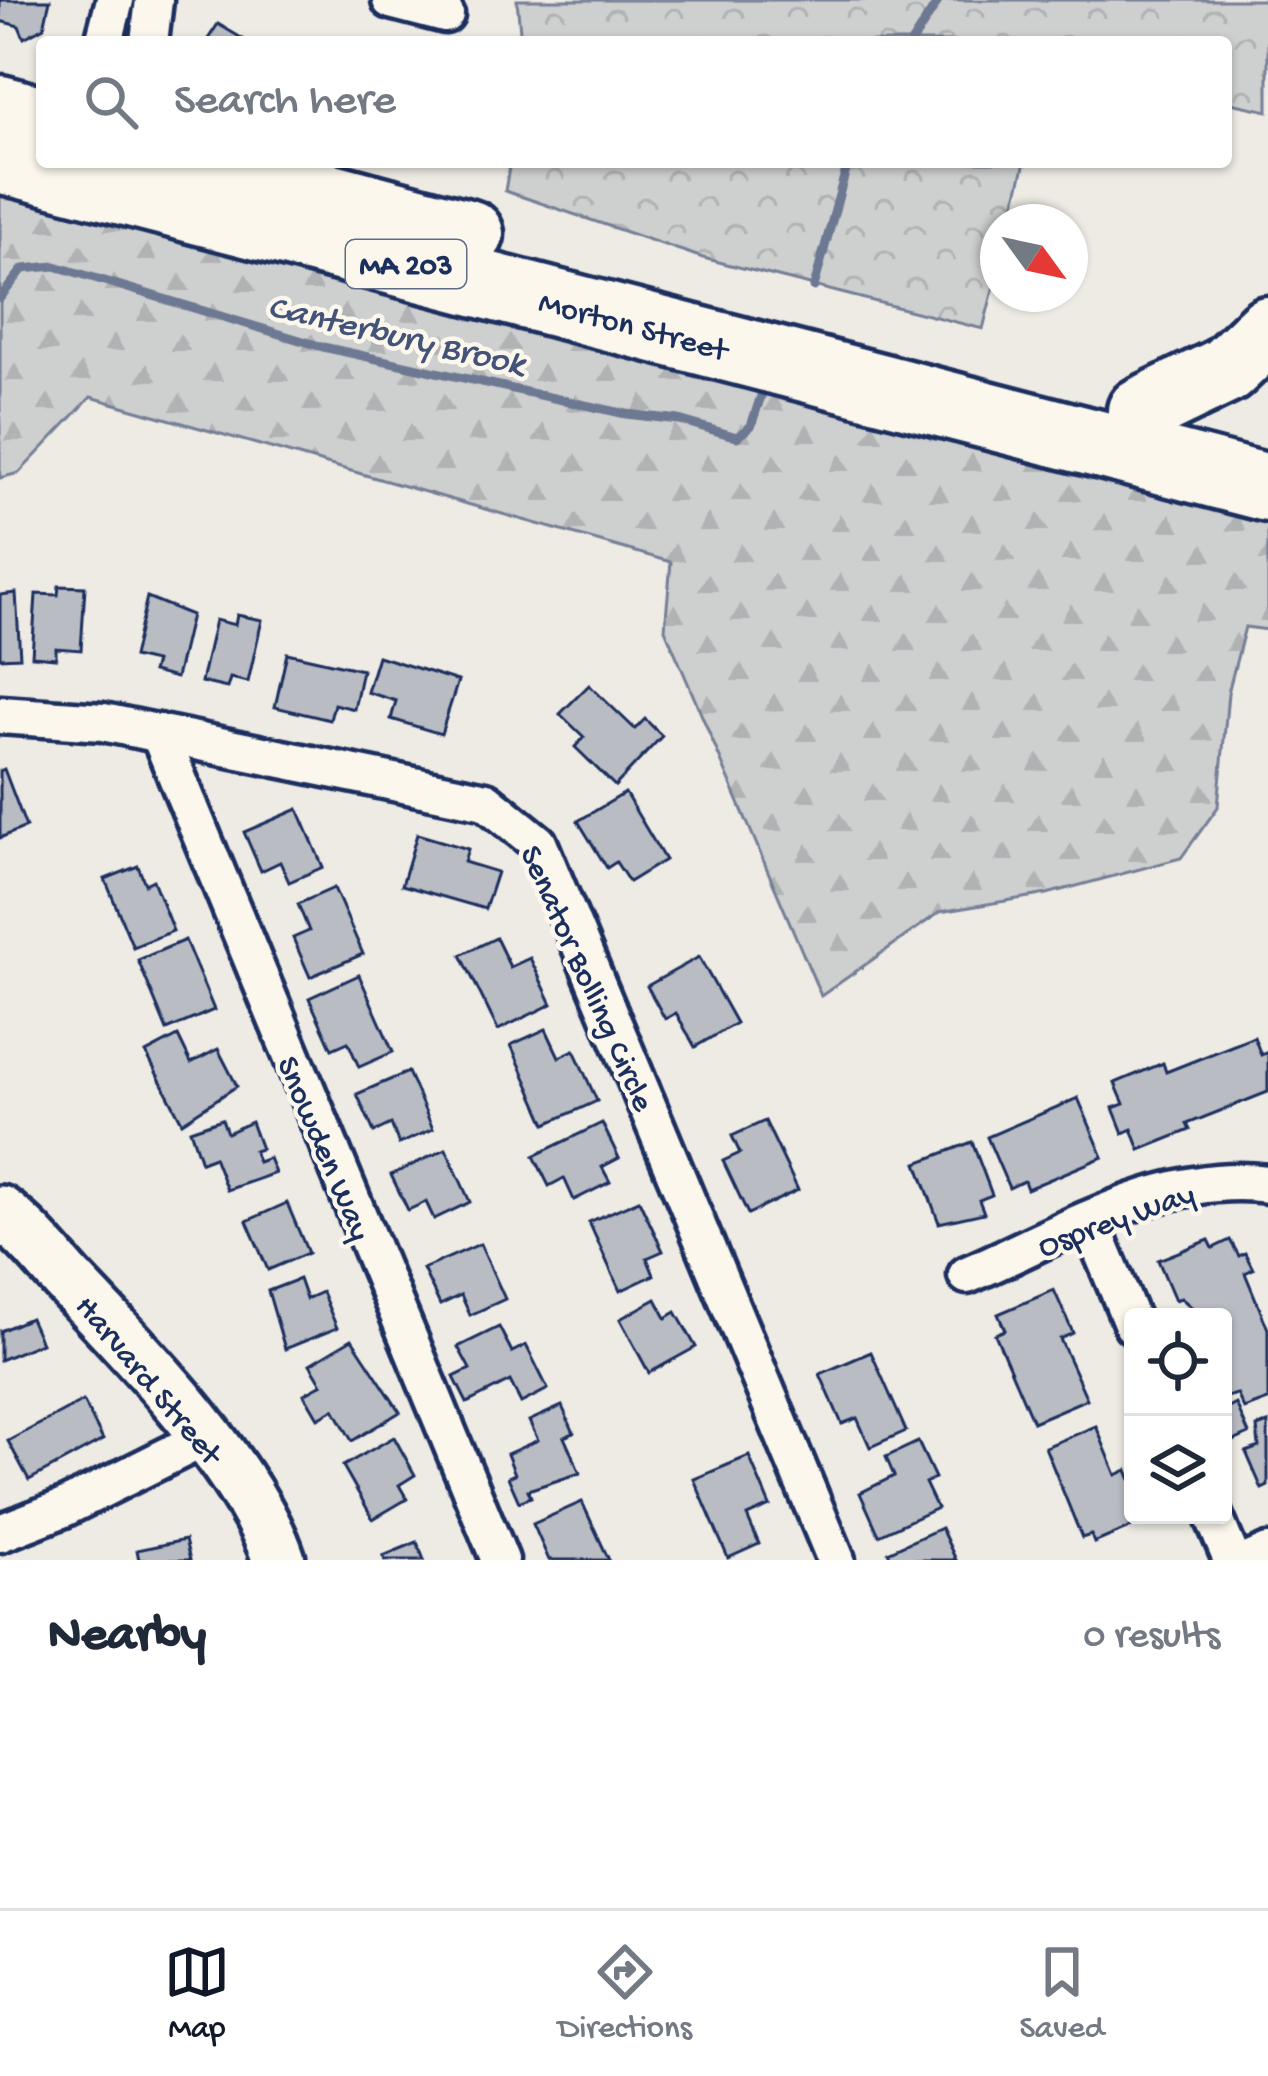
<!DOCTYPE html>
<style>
:root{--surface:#fff;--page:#f2f2f3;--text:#1f2937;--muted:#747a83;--line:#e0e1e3;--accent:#111827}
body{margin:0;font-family:"Gochi Hand",sans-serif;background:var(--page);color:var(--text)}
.controls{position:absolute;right:36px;bottom:36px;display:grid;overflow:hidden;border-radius:12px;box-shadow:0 3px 9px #0004}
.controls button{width:108px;height:108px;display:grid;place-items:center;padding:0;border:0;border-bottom:3px solid var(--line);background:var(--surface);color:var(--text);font:60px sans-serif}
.compass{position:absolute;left:980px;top:204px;width:108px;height:108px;border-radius:50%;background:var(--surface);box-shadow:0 3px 9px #0004;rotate:123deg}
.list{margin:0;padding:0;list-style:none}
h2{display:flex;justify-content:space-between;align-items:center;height:156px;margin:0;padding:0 48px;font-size:51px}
h2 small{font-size:39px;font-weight:400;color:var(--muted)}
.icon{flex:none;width:66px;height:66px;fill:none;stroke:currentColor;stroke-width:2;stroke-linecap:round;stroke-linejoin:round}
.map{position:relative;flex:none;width:1268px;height:1560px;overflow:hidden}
.search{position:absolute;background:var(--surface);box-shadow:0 3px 9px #0004;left:36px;right:36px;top:36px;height:132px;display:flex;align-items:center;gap:30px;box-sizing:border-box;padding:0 42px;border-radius:12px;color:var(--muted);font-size:45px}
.sheet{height:348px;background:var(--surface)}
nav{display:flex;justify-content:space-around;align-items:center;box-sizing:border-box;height:168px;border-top:3px solid var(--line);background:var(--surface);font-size:33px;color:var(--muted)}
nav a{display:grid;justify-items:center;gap:6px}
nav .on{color:var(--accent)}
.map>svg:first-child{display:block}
.forest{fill:url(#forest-firs);stroke:#747f96;stroke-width:3}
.park{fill:url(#park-crowns);stroke:#747f96;stroke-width:3}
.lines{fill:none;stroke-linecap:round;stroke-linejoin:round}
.stream{stroke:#6d7892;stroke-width:9}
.building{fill:#b9bcc3;stroke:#1b2f5e;stroke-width:3}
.street-casing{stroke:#1b2f5e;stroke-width:45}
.secondary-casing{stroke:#1b2f5e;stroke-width:60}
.highway-casing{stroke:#1b2f5e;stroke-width:75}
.street{stroke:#fbf7ec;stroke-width:36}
.secondary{stroke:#fbf7ec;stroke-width:51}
.highway{stroke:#fbf7ec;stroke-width:66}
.labels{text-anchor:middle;stroke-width:9;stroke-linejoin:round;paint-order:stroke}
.shield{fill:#fbf7ec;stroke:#5e6b89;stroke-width:3}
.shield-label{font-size:30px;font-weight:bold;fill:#1b2f5e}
.street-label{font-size:33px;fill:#1b2f5e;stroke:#fbf7ec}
.water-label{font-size:36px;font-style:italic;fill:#445378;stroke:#fbf7ec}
</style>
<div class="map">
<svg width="1268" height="1560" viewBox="0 0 1268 1560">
<defs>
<pattern id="forest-firs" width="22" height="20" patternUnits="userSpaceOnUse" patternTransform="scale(3)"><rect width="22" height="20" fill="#cecfcf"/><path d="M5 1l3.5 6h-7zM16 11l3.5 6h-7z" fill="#b0b2b4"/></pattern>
<pattern id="park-crowns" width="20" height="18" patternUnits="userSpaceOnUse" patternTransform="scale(3)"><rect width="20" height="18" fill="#cecfcf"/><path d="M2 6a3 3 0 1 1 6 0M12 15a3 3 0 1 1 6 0" fill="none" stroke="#b0b2b4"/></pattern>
</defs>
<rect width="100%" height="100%" fill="#eeebe4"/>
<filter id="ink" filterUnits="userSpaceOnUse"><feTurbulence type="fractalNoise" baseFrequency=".00833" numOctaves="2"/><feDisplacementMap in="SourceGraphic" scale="24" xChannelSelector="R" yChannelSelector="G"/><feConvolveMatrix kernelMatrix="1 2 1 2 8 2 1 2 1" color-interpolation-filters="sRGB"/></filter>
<g filter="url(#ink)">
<polygon class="forest" points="0,185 1268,515 1268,630 1245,627 1228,693 1218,807 1181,858 1047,894 940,912 821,996 665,629 671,562 91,397 19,473 0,478"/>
<g class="park">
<polygon points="517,0 1268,0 1268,111 1226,102 1226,42 521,42"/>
<polygon points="510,162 1025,162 1010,222 998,222 998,270 983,329 703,258 505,191"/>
</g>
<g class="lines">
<g class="stream">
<polyline points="912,42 939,0"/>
<polyline points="814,287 848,162"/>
<polyline points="0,298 23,269 55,266 323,347 626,414 679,420 737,437 751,426 765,384"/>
</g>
</g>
<g class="building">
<polygon points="0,0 50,0 44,27 24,38 19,26 0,21"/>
<polygon points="218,24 248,42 206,42"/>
<polygon points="59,586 85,587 81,650 56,648 56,658 32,656 36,594 58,595"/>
<polygon points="16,593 20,657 0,658 0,595"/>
<polygon points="147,597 191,615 176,678 152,672 155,662 133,657"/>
<polygon points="237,615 262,620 248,682 230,678 227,688 201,682 215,620 235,625"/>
<polygon points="287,653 362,670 354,709 334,704 330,720 275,707"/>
<polygon points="378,656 458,681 441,734 391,719 396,701 367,692"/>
<polygon points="589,685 635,729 645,719 662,736 615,786 575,747 584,737 560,714"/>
<polygon points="4,769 26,827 0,838 0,771"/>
<polygon points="625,793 665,860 629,882 616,862 607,868 578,821"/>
<polygon points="298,809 323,867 289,882 280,862 261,871 244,832"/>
<polygon points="417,834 468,849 464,862 497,872 485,909 402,885"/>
<polygon points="138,866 145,884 153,880 173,931 133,947 105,879"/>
<polygon points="334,888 363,954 310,977 293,938 309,931 298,904"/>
<polygon points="496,938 510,967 530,958 552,1004 498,1030 461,955"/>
<polygon points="185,940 214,1010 167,1030 138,960"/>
<polygon points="699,957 736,1023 695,1047 676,1013 665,1019 647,986"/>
<polygon points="359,975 393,1052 359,1067 348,1042 332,1049 309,998"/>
<polygon points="546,1029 559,1057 574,1050 597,1101 546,1124 511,1045"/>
<polygon points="178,1036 191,1063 218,1049 237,1086 182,1122 146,1053"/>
<polygon points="1254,1037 1261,1055 1268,1052 1268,1092 1187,1124 1190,1130 1140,1150 1132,1129 1123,1133 1113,1108 1124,1104 1115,1083 1163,1063 1166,1072"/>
<polygon points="408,1072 433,1129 399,1144 391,1124 374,1132 357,1094"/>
<polygon points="1078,1098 1103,1157 1027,1189 1024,1181 1009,1188 987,1137"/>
<polygon points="222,1119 227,1133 251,1122 261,1149 254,1151 258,1162 269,1158 275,1173 227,1190 214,1157 201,1162 190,1130"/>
<polygon points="765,1121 798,1190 748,1214 723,1161 740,1153 732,1136"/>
<polygon points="602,1123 619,1158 602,1167 610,1182 574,1200 564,1178 549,1186 534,1156"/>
<polygon points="972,1142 992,1195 979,1200 984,1213 939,1223 917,1163"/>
<polygon points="446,1149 470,1202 434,1219 426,1202 408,1210 391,1175"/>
<polygon points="639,1200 663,1251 647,1258 654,1275 620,1291 589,1222"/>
<polygon points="287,1203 308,1253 268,1270 247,1221"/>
<polygon points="1209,1240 1213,1248 1230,1240 1239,1256 1245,1253 1253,1269 1245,1273 1268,1329 1268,1400 1244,1409 1237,1394 1223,1398 1223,1317 1203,1317 1181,1298 1175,1300 1158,1260"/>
<polygon points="480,1244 505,1299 470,1315 461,1295 440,1305 423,1269"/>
<polygon points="299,1279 306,1299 322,1292 337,1328 285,1349 268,1291"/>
<polygon points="1054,1290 1073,1333 1060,1339 1087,1399 1033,1422 995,1334 1005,1330 998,1314"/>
<polygon points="656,1299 666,1318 676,1312 696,1347 649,1373 620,1319"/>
<polygon points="30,1318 41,1343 0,1360 0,1331"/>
<polygon points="499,1327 512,1352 526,1345 548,1389 521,1403 510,1381 467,1403 454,1377 470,1369 458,1347"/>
<polygon points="352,1339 400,1412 352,1441 334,1409 318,1418 304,1394 322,1384 310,1364"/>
<polygon points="871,1352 906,1431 870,1447 857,1418 842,1424 820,1374"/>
<polygon points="83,1401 103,1440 29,1480 8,1441"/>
<polygon points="1236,1404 1249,1434 1229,1443 1223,1411"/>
<polygon points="562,1406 574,1433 564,1437 580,1473 528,1490 531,1497 519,1502 508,1477 515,1474 507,1454 538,1440 529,1421"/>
<polygon points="1268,1423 1268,1486 1262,1489 1246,1452 1259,1447 1257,1427"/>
<polygon points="1096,1426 1116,1475 1127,1470 1133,1485 1133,1515 1146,1515 1148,1520 1094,1543 1091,1535 1082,1538 1045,1447"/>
<polygon points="394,1437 415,1475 399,1485 407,1499 373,1519 343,1466"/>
<polygon points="918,1442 935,1478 925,1483 937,1508 879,1535 860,1493 894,1476 886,1457"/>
<polygon points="749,1456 770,1506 747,1516 759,1544 728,1558 694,1479"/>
<polygon points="582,1502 609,1560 549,1560 533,1524"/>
<polygon points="941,1528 956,1560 892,1560 888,1552"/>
<polygon points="185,1540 190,1560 139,1560 137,1550"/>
<polygon points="417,1542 424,1560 385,1560 383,1556"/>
</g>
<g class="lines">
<defs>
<g id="street">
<polyline points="391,0 445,14"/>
<polyline points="104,42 115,0"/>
<polyline points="149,42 154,0"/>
<polyline points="0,715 103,722 486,801 538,843 836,1560"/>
<polyline points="159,733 500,1560"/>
<polyline points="1090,1222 1133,1325"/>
<path d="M 967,1275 C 1059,1236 1165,1169 1268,1184"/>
<polyline points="1213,1515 1232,1560"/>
<polyline points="0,1533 64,1508 204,1438"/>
<polyline points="1252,1560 1268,1553"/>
</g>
<path id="secondary" d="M 0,1212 C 27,1231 49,1260 72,1285 C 139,1355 249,1469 279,1560"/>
<g id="highway">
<polyline points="0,109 42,120"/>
<polyline points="0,159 1268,488"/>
<polyline points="200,162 470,234"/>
<polyline points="1141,411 1226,370 1268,330"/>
</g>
</defs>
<use href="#street" class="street-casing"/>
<use href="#secondary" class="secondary-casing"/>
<use href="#highway" class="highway-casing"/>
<use href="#street" class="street"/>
<use href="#secondary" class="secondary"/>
<use href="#highway" class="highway"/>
</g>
</g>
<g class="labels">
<rect class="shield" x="346" y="240" width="120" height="48" rx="9"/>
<g class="shield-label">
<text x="406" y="274">MA 203</text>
</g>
<g class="street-label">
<text transform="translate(634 323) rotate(15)" y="12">Morton Street</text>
<text transform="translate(590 977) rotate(66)" y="12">Senator Bolling Circle</text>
<text transform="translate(327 1147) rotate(67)" y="12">Snowden Way</text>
<text transform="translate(1115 1217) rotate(-20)" y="12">Osprey Way</text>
<text transform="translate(151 1378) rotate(50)" y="12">Harvard Street</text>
</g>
<g class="water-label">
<text transform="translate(397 332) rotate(13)" y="13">Canterbury Brook</text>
</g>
</g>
</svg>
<div class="controls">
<button><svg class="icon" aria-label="locate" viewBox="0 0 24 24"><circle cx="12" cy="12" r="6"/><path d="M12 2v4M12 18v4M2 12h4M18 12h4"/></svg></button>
<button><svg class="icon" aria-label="layers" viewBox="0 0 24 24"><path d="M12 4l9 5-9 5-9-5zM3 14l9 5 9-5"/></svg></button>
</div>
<svg class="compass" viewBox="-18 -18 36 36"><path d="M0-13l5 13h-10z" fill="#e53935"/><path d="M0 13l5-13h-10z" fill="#747a83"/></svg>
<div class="search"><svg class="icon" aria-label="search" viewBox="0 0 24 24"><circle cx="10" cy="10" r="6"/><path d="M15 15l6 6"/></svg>Search here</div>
</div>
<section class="sheet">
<h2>Nearby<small>0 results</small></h2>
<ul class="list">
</ul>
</section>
<nav>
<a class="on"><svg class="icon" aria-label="map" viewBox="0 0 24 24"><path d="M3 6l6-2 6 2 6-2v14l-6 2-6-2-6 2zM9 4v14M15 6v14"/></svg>Map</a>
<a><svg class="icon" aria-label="directions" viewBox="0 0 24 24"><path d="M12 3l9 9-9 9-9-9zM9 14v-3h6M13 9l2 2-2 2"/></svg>Directions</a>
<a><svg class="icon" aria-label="saved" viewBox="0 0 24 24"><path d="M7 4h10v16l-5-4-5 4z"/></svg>Saved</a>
</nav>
